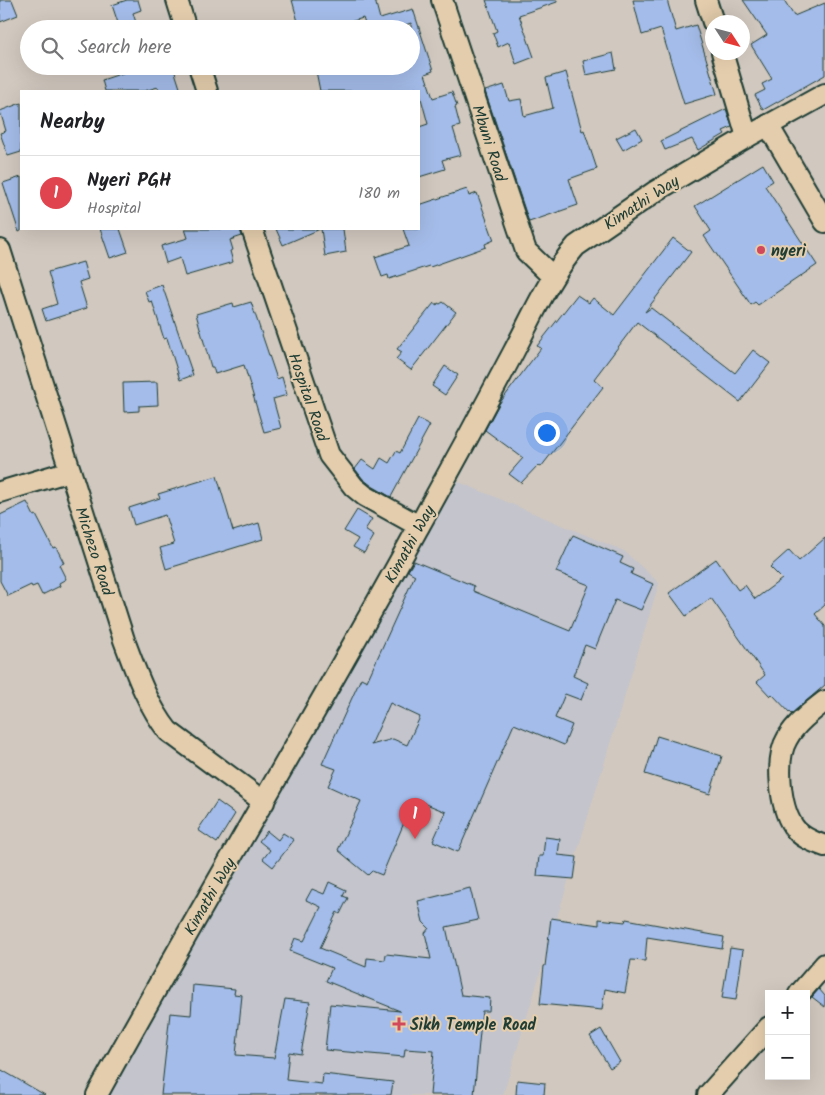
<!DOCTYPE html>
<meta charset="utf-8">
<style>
:root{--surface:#fff;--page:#f6f6f6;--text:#202124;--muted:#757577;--line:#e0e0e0;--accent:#d1495b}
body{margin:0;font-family:Kalam,sans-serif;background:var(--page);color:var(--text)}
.controls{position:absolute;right:15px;bottom:15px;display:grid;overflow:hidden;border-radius:0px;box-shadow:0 5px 20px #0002}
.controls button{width:45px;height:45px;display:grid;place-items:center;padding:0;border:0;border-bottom:1px solid var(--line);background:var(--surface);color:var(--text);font:25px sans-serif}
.compass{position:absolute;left:705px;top:15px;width:45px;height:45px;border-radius:50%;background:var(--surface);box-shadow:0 5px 20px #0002;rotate:126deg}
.you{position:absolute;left:546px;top:432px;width:18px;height:18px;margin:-12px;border:4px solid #fff;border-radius:50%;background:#1a73e8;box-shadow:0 0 0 8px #1a73e833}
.badge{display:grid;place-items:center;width:32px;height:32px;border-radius:50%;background:var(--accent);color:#fff;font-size:16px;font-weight:700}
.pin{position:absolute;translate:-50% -41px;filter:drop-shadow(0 1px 2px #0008)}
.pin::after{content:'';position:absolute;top:26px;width:18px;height:15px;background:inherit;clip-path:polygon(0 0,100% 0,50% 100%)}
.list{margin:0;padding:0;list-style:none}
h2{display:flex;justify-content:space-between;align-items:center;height:65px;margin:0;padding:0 20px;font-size:21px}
h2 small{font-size:16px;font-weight:400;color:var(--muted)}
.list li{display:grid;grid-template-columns:32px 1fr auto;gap:15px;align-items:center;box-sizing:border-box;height:75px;padding:0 20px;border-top:1px solid var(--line)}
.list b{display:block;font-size:19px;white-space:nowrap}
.list p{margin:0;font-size:16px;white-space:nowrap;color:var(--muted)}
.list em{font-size:16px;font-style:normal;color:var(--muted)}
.icon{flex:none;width:28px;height:28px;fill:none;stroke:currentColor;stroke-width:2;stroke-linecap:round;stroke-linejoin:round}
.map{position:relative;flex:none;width:825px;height:1095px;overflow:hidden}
.search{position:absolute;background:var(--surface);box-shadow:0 5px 20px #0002;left:20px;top:20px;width:400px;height:55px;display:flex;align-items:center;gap:12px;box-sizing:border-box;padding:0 18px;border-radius:28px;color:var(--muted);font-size:19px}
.panel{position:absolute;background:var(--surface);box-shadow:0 5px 20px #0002;left:20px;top:90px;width:400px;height:140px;border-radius:0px}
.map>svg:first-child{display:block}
.built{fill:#c4c4cc}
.building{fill:#a4bce9;stroke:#1f3d34;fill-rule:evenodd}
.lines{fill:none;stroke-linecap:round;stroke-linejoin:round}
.minor-casing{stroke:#1f3d34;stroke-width:24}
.minor{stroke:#e4cdad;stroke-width:20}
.poi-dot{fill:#d1495b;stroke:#e4cdad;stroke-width:2}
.labels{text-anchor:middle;stroke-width:4;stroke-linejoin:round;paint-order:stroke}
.street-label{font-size:16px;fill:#1f3d34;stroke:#e4cdad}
.poi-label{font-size:16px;font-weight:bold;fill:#1f3d34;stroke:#e4cdad;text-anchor:start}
</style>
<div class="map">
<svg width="825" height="1095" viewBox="0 0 825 1095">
<rect width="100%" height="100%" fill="#d1c8bf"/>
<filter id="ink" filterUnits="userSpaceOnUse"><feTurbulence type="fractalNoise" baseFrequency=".02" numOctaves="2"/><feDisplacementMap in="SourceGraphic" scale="10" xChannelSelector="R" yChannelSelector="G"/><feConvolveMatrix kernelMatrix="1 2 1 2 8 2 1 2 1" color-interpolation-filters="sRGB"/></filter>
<g filter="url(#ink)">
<polygon class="built" points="447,477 624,551 659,583 503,1095 109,1095"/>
<g class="building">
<polygon points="0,0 12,0 18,15 0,22"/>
<polygon points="127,0 138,0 141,10 133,13 138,29 120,29 112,5"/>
<polygon points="292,0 375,0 380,19 413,9 433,71 425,74 433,98 452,92 457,106 455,107 460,126 453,128 461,155 442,160 445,169 419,177 419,127 428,124 419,91 416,88 406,91 320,91 315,66 411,66 411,23 394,29 358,29 358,26 365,24 363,18 327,29 300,29"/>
<polygon points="486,0 557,0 557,2 519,15 534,57 516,64 509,42 498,47 493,33 497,31"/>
<polygon points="633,0 667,0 676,31 696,25 717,94 684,104 661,29 642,35"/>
<polygon points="743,0 784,0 794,16 825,3 825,75 763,110 755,95 765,90 762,84 772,79 751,45 767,35"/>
<polygon points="613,53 616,69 586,75 583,61"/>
<polygon points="144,66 173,66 181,91 159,91 158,87 144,91 105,91 102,80"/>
<polygon points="566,72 582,131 584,130 597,169 569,179 578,205 529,222 485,91 504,85 509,101 521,99 524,116 553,108 546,78"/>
<polygon points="21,103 21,152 8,156 0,133 6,131 0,111"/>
<polygon points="726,109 732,127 723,131 725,134 698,150 692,139 665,150 661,141"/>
<polygon points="636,128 642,139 623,150 616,138"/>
<polygon points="763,164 773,181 765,186 817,265 758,305 755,302 751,305 704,236 711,231 695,206"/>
<polygon points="21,177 21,231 19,232 3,183"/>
<polygon points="467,189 469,196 477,193 494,240 485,244 486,247 430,267 429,266 389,279 388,275 382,277 375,257 409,246 403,229 419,229 419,205"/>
<polygon points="100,229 120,229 128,252 110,258"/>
<polygon points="185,229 240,229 242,236 230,240 233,250 230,251 233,262 185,276 180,258 166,263 161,246 188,238"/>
<polygon points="276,229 320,229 283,245"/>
<polygon points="321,229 343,229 346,252 325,256"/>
<polygon points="673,238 691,252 645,312 651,308 735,373 753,350 770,363 740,402 637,322 594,379 603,387 541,467 538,465 521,483 509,474 523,458 485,430 499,404 541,348 537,346 577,295 589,303 593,298 614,315"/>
<polygon points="83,262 88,279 79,282 87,308 46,321 42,309 57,304 48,272"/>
<polygon points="162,285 193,375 180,380 167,338 164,339 152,301 149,302 145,291"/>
<polygon points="251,302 277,379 282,377 287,395 273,399 281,428 264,432 244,365 215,374 213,367 211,367 196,314 233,303 234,307"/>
<polygon points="443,302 456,312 411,370 396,359 402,352 397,349 434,303 437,305 438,303 440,304"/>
<polygon points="445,366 458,375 445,395 432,386"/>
<polygon points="157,382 158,405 139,406 139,411 124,412 123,383"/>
<polygon points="418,419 430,425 391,497 372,486 363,479 355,469 362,460 375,469 381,458 389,463 396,451 400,453"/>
<polygon points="217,476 233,531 259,523 263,539 166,569 160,548 174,544 165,515 134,525 129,508 160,498 158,494"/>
<polygon points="27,502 34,516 36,515 53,548 56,547 64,563 59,565 66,579 59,583 60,586 42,595 37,585 32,587 31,585 8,596 0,581 0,515"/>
<polygon points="357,510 372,519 365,530 374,536 364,553 353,547 358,539 344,531"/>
<path d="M 573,535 L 623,557 L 620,563 L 633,569 L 631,574 L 653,584 L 641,610 L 615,600 L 595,649 L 585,645 L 573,676 L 588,683 L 581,700 L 565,694 L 555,718 L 572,725 L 564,745 L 514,724 L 458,852 L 433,841 L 446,812 L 414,799 L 382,875 L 372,871 L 368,875 L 338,850 L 361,801 L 328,786 L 336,769 L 322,764 L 361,678 L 367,681 L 415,575 L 408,571 L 414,561 L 474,586 L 473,591 L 570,631 L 589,585 L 556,572 ZM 390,703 L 420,717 L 407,745 L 393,739 L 371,745 Z"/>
<polygon points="825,538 825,605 815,614 825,626 825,685 791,714 772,694 770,696 757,682 765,675 711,598 686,616 669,593 716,559 738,590 745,585 755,599 782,579 770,567 789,550 799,561"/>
<polygon points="657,736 722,756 710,794 645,774"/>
<polygon points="217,801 235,814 217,843 198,830"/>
<polygon points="267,831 278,840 283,833 294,840 273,867 263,859 270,850 259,841"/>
<polygon points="545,837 560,839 558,855 577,857 574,879 537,876 539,856 543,856"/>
<polygon points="329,882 346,890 343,896 348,898 340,914 337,912 320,948 366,967 367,958 385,960 386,954 431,959 425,933 429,928 423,922 418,901 470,888 478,920 446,927 461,995 490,998 489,1011 482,1011 474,1095 430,1095 434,1051 405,1049 404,1057 325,1050 330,1004 400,1011 326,981 332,968 290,951 295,938 304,941 321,907 306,900 312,889 324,894"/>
<polygon points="551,918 599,925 599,919 625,922 626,919 724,937 722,949 647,937 645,961 631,960 625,993 605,989 602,1010 540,1004 544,966 545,966"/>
<polygon points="730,948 743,950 736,1000 722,998"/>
<polygon points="193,985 235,989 234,994 242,995 236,1055 274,1058 285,999 310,1002 301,1054 289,1052 286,1080 322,1084 323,1074 393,1082 391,1095 161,1095 170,1013 191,1015"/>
<polygon points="819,989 825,996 825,1007 812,997"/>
<polygon points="601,1029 620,1062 610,1068 590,1036"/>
<polygon points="0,1069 45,1095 0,1095"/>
<polygon points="517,1080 545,1083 544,1095 516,1095"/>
</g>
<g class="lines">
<defs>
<g id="minor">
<polyline points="177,0 186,29"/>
<polyline points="442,0 526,251 552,276"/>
<polyline points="706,0 713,22"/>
<polyline points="722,52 747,137"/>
<polyline points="199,66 207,91"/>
<polyline points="768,125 825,222"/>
<polyline points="252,229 329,455 354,487 365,496 419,526"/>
<path d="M 0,250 L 124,640 C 136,672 147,704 168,731 L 264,802"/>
<polyline points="0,492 70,471"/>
<path d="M 825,701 C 812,711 795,724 787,739 C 775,759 780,807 793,826 C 800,837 813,842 825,846"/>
<polyline points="799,994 825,964"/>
<path d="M 97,1095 C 201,905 314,718 418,528 C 451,469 483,410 514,351 C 533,315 549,277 576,246 L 656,191 L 747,137 L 825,94"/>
<polyline points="708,1095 769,1027"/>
</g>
</defs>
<use href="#minor" class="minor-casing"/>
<use href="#minor" class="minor"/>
</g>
</g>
<g class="poi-dot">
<circle cx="761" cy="250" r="5"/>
<path d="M396.5 1016.5h5v5h5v5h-5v5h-5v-5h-5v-5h5z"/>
</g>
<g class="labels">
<g class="street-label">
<text transform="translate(490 143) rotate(72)" y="6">Mbuni Road</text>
<text transform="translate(641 202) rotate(-33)" y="6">Kimathi Way</text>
<text transform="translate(309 397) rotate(71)" y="6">Hospital Road</text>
<text transform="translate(409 544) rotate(-61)" y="6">Kimathi Way</text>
<text transform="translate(95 551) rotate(72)" y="6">Michezo Road</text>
<text transform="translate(209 896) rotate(-60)" y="6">Kimathi Way</text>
</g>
<g class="poi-label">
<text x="771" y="256">nyeri</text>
<text x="410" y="1030">Sikh Temple Road</text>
</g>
</g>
</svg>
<div class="controls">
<button>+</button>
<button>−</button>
</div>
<svg class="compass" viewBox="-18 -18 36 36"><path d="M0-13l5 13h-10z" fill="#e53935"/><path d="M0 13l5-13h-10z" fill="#757577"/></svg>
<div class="you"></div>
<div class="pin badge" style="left:415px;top:839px;background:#e0444e">1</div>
<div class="search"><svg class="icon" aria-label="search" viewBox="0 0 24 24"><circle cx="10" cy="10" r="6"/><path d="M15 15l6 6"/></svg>Search here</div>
<section class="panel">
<h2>Nearby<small></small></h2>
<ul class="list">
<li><span class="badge" style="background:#e0444e">1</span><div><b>Nyeri PGH</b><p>Hospital</p></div><em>180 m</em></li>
</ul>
</section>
</div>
